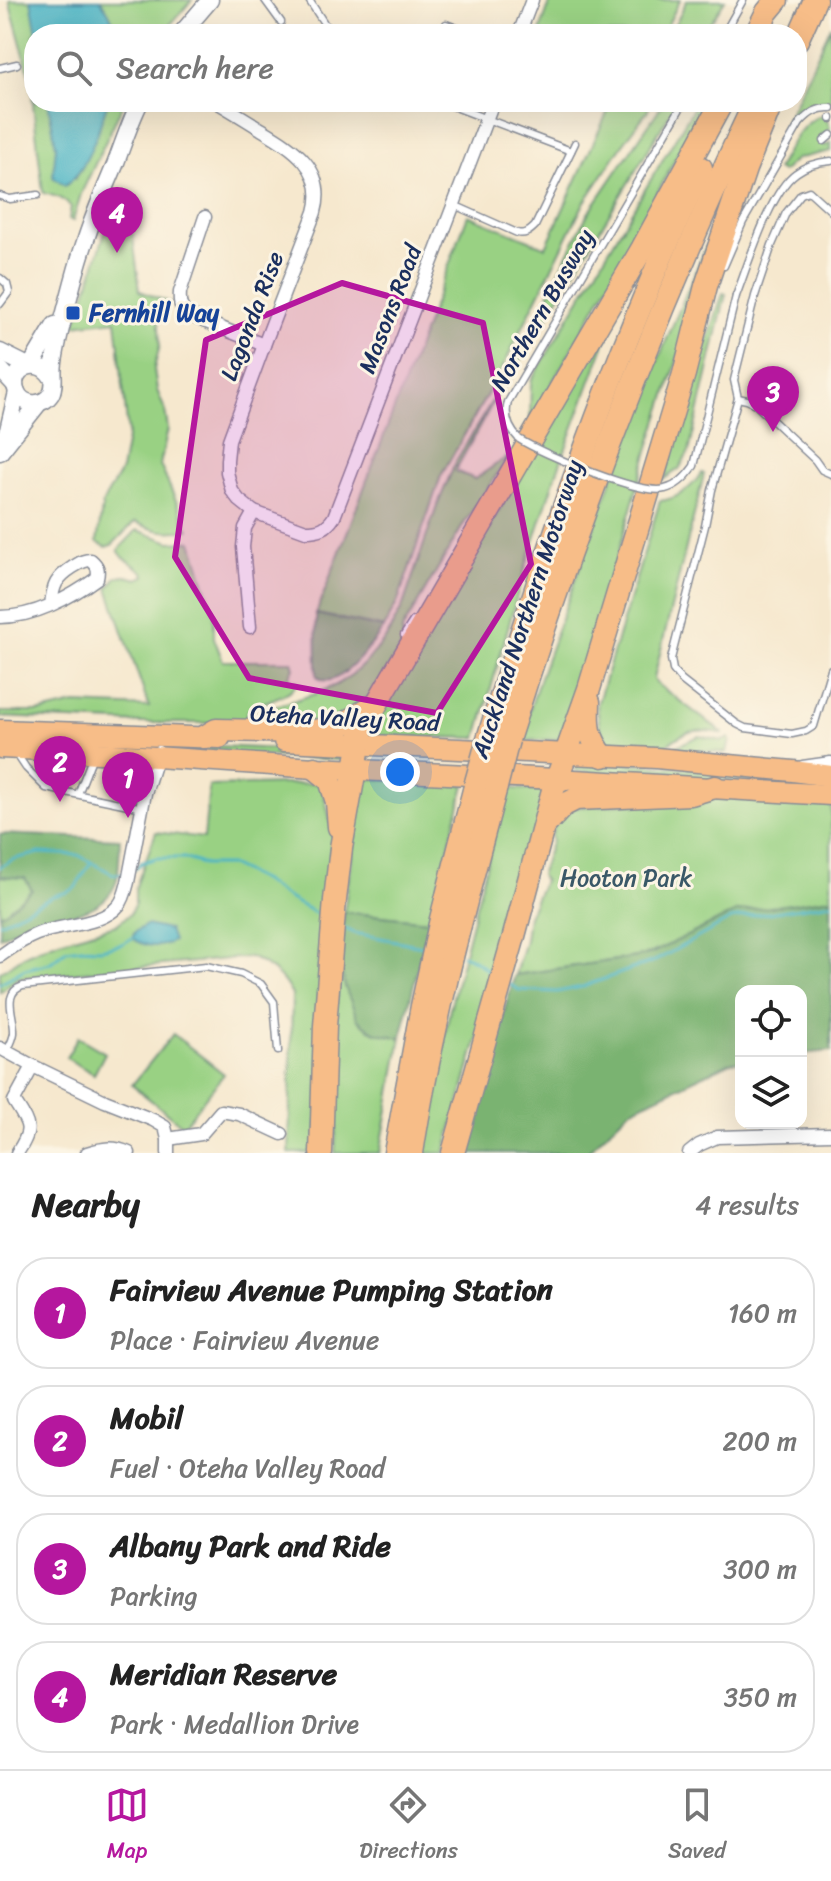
<!DOCTYPE html>
<meta charset="utf-8">
<style>
:root{--surface:#fff;--page:#f2f2f2;--text:#222;--muted:#767676;--line:#e0e0e0;--accent:#b5179e}
body{margin:0;font-family:Sriracha,sans-serif;background:var(--page);color:var(--text)}
.controls{position:absolute;right:24px;bottom:24px;display:grid;overflow:hidden;border-radius:16px;box-shadow:0 8px 32px #0002}
.controls button{width:72px;height:72px;display:grid;place-items:center;padding:0;border:0;border-bottom:2px solid var(--line);background:var(--surface);color:var(--text);font:40px sans-serif}
.you{position:absolute;left:400px;top:772px;width:28px;height:28px;margin:-20px;border:6px solid #fff;border-radius:50%;background:#1a73e8;box-shadow:0 0 0 12px #1a73e833}
.badge{display:grid;place-items:center;width:52px;height:52px;border-radius:50%;background:var(--accent);color:#fff;font-size:26px;font-weight:700}
.pin{position:absolute;translate:-50% -66px;filter:drop-shadow(0 2px 4px #0008)}
.pin::after{content:'';position:absolute;top:42px;width:28px;height:24px;background:inherit;clip-path:polygon(0 0,100% 0,50% 100%)}
.list{margin:0;padding:0;list-style:none}
h2{display:flex;justify-content:space-between;align-items:center;height:104px;margin:0;padding:0 32px;font-size:34px}
h2 small{font-size:26px;font-weight:400;color:var(--muted)}
.list li{display:grid;grid-template-columns:52px 1fr auto;gap:24px;align-items:center;box-sizing:border-box;height:112px;margin:0 16px 16px;padding:0 16px;border:2px solid var(--line);border-radius:32px}
.list b{display:block;font-size:30px;white-space:nowrap}
.list p{margin:0;font-size:26px;white-space:nowrap;color:var(--muted)}
.list em{font-size:26px;font-style:normal;color:var(--muted)}
.icon{flex:none;width:44px;height:44px;fill:none;stroke:currentColor;stroke-width:2;stroke-linecap:round;stroke-linejoin:round}
.map{position:relative;flex:none;width:831px;height:1153px;overflow:hidden}
.search{position:absolute;background:var(--surface);box-shadow:0 8px 32px #0002;left:24px;right:24px;top:24px;height:88px;display:flex;align-items:center;gap:20px;box-sizing:border-box;padding:0 28px;border-radius:32px;color:var(--muted);font-size:30px}
.sheet{height:616px;background:var(--surface)}
nav{display:flex;justify-content:space-around;align-items:center;box-sizing:border-box;height:112px;border-top:2px solid var(--line);background:var(--surface);font-size:22px;color:var(--muted)}
nav a{display:grid;justify-items:center;gap:4px}
nav .on{color:var(--accent)}
.map>svg:first-child{display:block}
.green{fill:#99d183;stroke:#5a8070;stroke-width:2}
.forest{fill:#7ab371;stroke:#4a7168;stroke-width:2}
.water{fill:#48b4c5;stroke:#327292;stroke-width:2}
.lines{fill:none;stroke-linecap:round;stroke-linejoin:round}
.stream{stroke:#48b4c5;stroke-width:3}
.service-casing{stroke:#888c96;stroke-width:9}
.minor-casing{stroke:#888c96;stroke-width:15}
.tertiary-casing{stroke:#888c96;stroke-width:19}
.primary-casing{stroke:#888c96;stroke-width:23}
.motorway-casing{stroke:#888c96;stroke-width:25}
.service{stroke:#fff;stroke-width:6}
.minor{stroke:#fff;stroke-width:12}
.tertiary{stroke:#fff;stroke-width:16}
.primary{stroke:#f7bd88;stroke-width:20}
.motorway{stroke:#f7bd88;stroke-width:22}
.service-bridge-casing{stroke:#888c96;stroke-width:9;stroke-linecap:butt}
.motorway-bridge-casing{stroke:#888c96;stroke-width:25;stroke-linecap:butt}
.service-bridge{stroke:#fff;stroke-width:6}
.motorway-bridge{stroke:#f7bd88;stroke-width:22}
.marked{fill:#b5179e;fill-opacity:0.2;stroke:#b5179e;stroke-width:6;stroke-linejoin:round}
.transit-dot{fill:#1a4fb4;stroke:#fcf5e5;stroke-width:3}
.labels{text-anchor:middle;stroke-width:6;stroke-linejoin:round;paint-order:stroke}
.street-label{font-size:24px;fill:#1b2f5e;stroke:#fcf5e5}
.transit-label{font-size:24px;font-weight:bold;fill:#164399;stroke:#fcf5e5;text-anchor:start}
.park-label{font-size:24px;fill:#3a5867;stroke:#fcf5e5}
</style>
<div class="map">
<svg width="831" height="1153" viewBox="0 0 831 1153">
<rect width="100%" height="100%" fill="#fcf5e5"/>
<filter id="ink" filterUnits="userSpaceOnUse"><feTurbulence type="fractalNoise" baseFrequency=".0125" numOctaves="2"/><feDisplacementMap in="SourceGraphic" scale="16" xChannelSelector="R" yChannelSelector="G"/><feConvolveMatrix kernelMatrix="1 2 1 2 8 2 1 2 1" color-interpolation-filters="sRGB"/></filter>
<filter id="wash" filterUnits="userSpaceOnUse"><feTurbulence type="fractalNoise" baseFrequency=".006" numOctaves="4" result="noise"/><feDisplacementMap in="SourceGraphic" scale="32" xChannelSelector="R" yChannelSelector="G"/><feGaussianBlur stdDeviation="1.8" result="paint"/><feColorMatrix in="noise" values="0 0 0 0 0 0 0 0 0 0 0 0 0 0 0 0 0 1.4 0 .05"/><feComposite in="paint" operator="in"/></filter>
<g filter="url(#wash)">
<rect width="100%" height="100%" fill="#f6e8ce"/>
<g class="green">
<path d="M 9,0 L 32,0 L 37,34 L 34,34 L 34,102 L 49,102 L 75,179 L 83,166 L 108,102 L 124,102 L 81,194 L 73,221 L 69,219 L 71,207 C 62,197 55,196 43,193 L 30,77 Z"/>
<polygon points="100,0 192,0 162,34 119,34 108,11"/>
<polygon points="551,0 680,0 663,34 539,34"/>
<polygon points="687,0 725,0 703,34 670,34"/>
<path d="M 831,26 L 831,104 C 812,102 800,111 789,125 L 785,124 Z"/>
<polygon points="612,102 651,102 648,110 621,147 584,203 505,363 441,476 398,601 384,628 316,614 468,215 546,247"/>
<polygon points="664,102 677,102 506,385 500,390 455,471 475,479 511,454 465,522 402,630 404,643 370,698 329,722 256,721 259,711 315,694 336,685 354,673 369,659 386,638 402,608 437,506 456,461 496,394 532,328 587,215"/>
<path d="M 697,102 L 704,102 C 650,210 593,316 530,420 L 531,381 Z"/>
<path d="M 825,114 L 830,128 L 820,139 L 825,146 L 831,142 L 831,151 L 796,159 L 782,172 L 777,169 C 789,148 800,121 825,114 Z"/>
<path d="M 112,210 L 130,215 L 140,291 L 171,303 L 158,311 L 160,345 L 154,369 L 157,390 L 165,410 L 168,429 L 160,465 L 189,530 C 166,533 156,532 135,522 L 112,545 L 106,547 L 97,542 L 103,502 L 121,471 L 128,433 L 116,320 L 74,325 L 80,312 Z"/>
<polygon points="706,246 714,249 649,447 564,739 520,741 540,677 637,410"/>
<polygon points="723,293 726,294 689,452 679,469 664,479"/>
<polygon points="605,328 610,329 553,483 522,578 477,738 373,736 372,728"/>
<path d="M 702,473 L 704,474 L 654,678 L 656,683 L 724,734 C 695,727 685,730 661,749 L 611,745 L 601,738 L 597,705 L 660,501 C 680,498 691,488 702,473 Z"/>
<path d="M 137,530 L 170,542 L 192,541 L 214,615 L 214,638 L 223,661 L 292,661 L 294,668 L 288,678 L 298,682 C 288,699 263,699 247,712 L 246,723 L 141,723 L 0,717 L 0,712 L 41,712 L 75,704 L 149,707 L 108,588 L 117,577 L 126,576 L 138,579 L 145,576 L 144,572 L 123,557 L 118,550 Z"/>
<polygon points="699,736 723,741 729,738 730,740 727,753 672,748"/>
<polygon points="177,744 342,752 348,755 344,760 164,750 166,746"/>
<polygon points="617,762 831,781 831,789 575,771 577,763"/>
<polygon points="363,778 465,785 429,921 344,912"/>
<path d="M 321,783 L 334,835 L 316,1153 L 289,1153 L 292,995 C 282,975 270,967 250,957 L 18,978 L 0,992 L 0,972 L 27,954 L 59,941 L 116,925 L 130,914 L 135,903 L 135,889 L 156,832 L 204,838 L 209,786 Z"/>
<polygon points="506,788 548,791 445,1153 422,1153 450,1009"/>
<path d="M 756,794 L 831,802 L 831,898 L 637,957 L 515,975 L 525,940 L 528,916 L 544,880 L 540,875 L 552,841 C 550,828 559,818 566,808 Z"/>
<polygon points="0,876 25,878 32,890 5,913 0,914"/>
<polygon points="340,963 345,987 374,1032 401,1038 380,1153 335,1153 339,1072 335,1012"/>
<polygon points="173,1034 224,1074 183,1126 132,1085"/>
<polygon points="78,1037 105,1053 94,1074 66,1058"/>
</g>
<g class="forest">
<path d="M 316,614 L 384,628 C 373,643 335,696 317,676 Z"/>
<path d="M 0,834 L 120,839 C 119,852 120,870 116,883 C 102,919 52,915 23,926 C 15,929 7,934 0,937 L 0,914 L 5,912 L 32,890 L 25,878 L 0,876 Z"/>
<polygon points="831,898 831,1051 801,1054 801,991 741,991 741,1061 731,1062 630,1110 586,1153 462,1153 515,975 637,957 652,953 736,912"/>
<polygon points="344,912 429,921 401,1038 374,1032 358,1020 345,987 340,963"/>
</g>
<g class="water">
<polygon points="31,0 100,0 108,11 119,34 37,34"/>
<path d="M 48,102 L 108,102 C 98,129 89,169 65,186 L 53,177 L 56,146 Z"/>
<path d="M 146,925 L 169,930 L 173,941 C 161,949 143,947 132,938 L 135,932 Z"/>
</g>
<g class="lines">
<g class="stream">
<polyline points="0,867 14,859 40,853 78,855 113,874 125,874"/>
<polyline points="135,869 141,863 156,858 184,858 205,865 230,865 263,881 283,895 324,918"/>
<polyline points="0,923 53,896 68,892 75,888 91,862"/>
<polyline points="342,927 354,933 428,947"/>
<path d="M 462,955 C 476,958 484,969 495,976"/>
<polyline points="0,983 25,969 50,963 66,950 81,948 101,949 122,944 132,938"/>
<polyline points="509,984 519,990 557,992 582,987 657,960 731,919 831,903"/>
</g>
</g>
</g>
<g filter="url(#ink)">
<g class="lines">
<defs>
<g id="service">
<polyline points="265,0 281,22"/>
<polyline points="309,0 331,34"/>
<polyline points="446,24 473,34"/>
<polyline points="724,34 743,0"/>
<polyline points="0,68 17,64"/>
<polyline points="442,102 571,151"/>
<polyline points="831,118 831,119"/>
<polyline points="824,141 831,135"/>
<polyline points="0,196 10,199 38,195"/>
<path d="M 454,205 L 517,233 C 525,235 529,232 535,226 L 575,143"/>
<polyline points="831,211 809,191 801,194 786,213 772,245 755,296 734,380 738,398 712,490 705,526 671,659 673,670 681,680 737,724 745,728 792,734 806,731 814,726 831,669"/>
<path d="M 724,266 L 743,222 L 800,123 C 809,113 818,107 831,108"/>
<polyline points="0,278 7,284 9,292 0,304"/>
<path d="M 736,296 C 748,265 770,191 796,173 C 805,166 819,162 831,161"/>
<polyline points="738,398 747,400 755,404 815,460 822,470 831,474"/>
<path d="M 519,439 C 509,429 504,417 508,402 L 684,102"/>
<polyline points="404,635 413,621"/>
<polyline points="16,753 26,768 46,788 143,808"/>
<polyline points="78,794 93,756"/>
<path d="M 7,1051 C 10,1045 13,1040 14,1033 C 15,1016 1,993 23,986 L 206,966 L 241,974 L 261,984 L 274,1002 L 278,1051"/>
</g>
<g id="minor">
<polyline points="519,34 532,0"/>
<path d="M 217,102 C 232,111 247,120 261,129 C 293,148 327,169 315,212 L 264,345 L 229,440 L 227,460 L 227,472 L 232,491 L 239,500 L 254,512 L 306,531 C 320,531 327,528 334,517 L 493,102"/>
<path d="M 205,217 L 180,292 C 179,305 181,310 191,316 L 264,345"/>
<path d="M 0,617 C 34,617 70,598 97,578 C 99,570 98,566 91,560 C 83,560 80,563 73,567 C 56,578 53,585 51,605"/>
<polyline points="250,627 243,547 245,528 254,512"/>
<path d="M 0,956 C 11,948 24,939 37,934 C 61,924 102,926 119,905 C 124,899 126,890 128,882 L 145,793 L 158,752"/>
<polyline points="0,1048 33,1066 105,1101 153,1120 165,1127 168,1139 168,1153"/>
<polyline points="168,1139 201,1134 221,1111 239,1114 282,1134"/>
<path d="M 17,1153 C 34,1128 29,1125 14,1101 L 33,1066"/>
<path d="M 87,1153 C 103,1148 114,1146 129,1153"/>
<polyline points="689,1153 699,1145 717,1137 831,1134"/>
</g>
<g id="tertiary">
<polyline points="181,34 210,0"/>
<polyline points="0,352 28,366"/>
<polyline points="31,365 55,325"/>
<polyline points="0,369 15,385"/>
<path d="M 52,378 C 39,354 7,369 17,392 C 23,406 43,407 51,394 C 56,385 52,373 54,363 C 56,347 60,332 64,316 C 71,290 77,264 86,239 C 94,214 105,189 115,165 C 123,144 130,122 140,102"/>
<polyline points="2,443 8,430 17,392"/>
<polyline points="0,452 39,403"/>
<polyline points="803,769 831,765"/>
</g>
<g id="primary">
<polyline points="0,730 220,738"/>
<polyline points="284,741 656,758 793,771 831,776"/>
<polyline points="0,748 83,752 315,768 557,779 831,795"/>
</g>
<g id="motorway">
<polyline points="756,34 767,12 777,0"/>
<polyline points="797,40 815,0"/>
<path d="M 589,702 C 588,726 588,736 603,756"/>
<polyline points="204,737 216,730 306,732 338,728 374,705"/>
<path d="M 488,739 C 547,545 615,353 701,168"/>
<path d="M 508,740 C 576,522 657,308 755,102"/>
<polyline points="315,768 330,780 337,802 339,827"/>
<polyline points="546,824 564,805 576,799 691,794 715,787"/>
<polyline points="321,1153 325,1026 335,900 341,848 362,729 642,249 722,102"/>
<polyline points="395,1153 422,1006 441,919 475,786"/>
<path d="M 412,1153 C 431,1029 464,908 496,787"/>
<polyline points="453,1153 514,936 553,790 589,689 684,374 706,286 745,169 772,102"/>
</g>
</defs>
<use href="#service" class="service-casing"/>
<use href="#minor" class="minor-casing"/>
<use href="#tertiary" class="tertiary-casing"/>
<use href="#primary" class="primary-casing"/>
<use href="#motorway" class="motorway-casing"/>
<use href="#service" class="service"/>
<use href="#minor" class="minor"/>
<use href="#tertiary" class="tertiary"/>
<use href="#primary" class="primary"/>
<use href="#motorway" class="motorway"/>
<defs>
<path id="service-bridge" d="M 519,439 C 542,454 642,496 665,489 C 678,486 687,476 694,466 L 736,296"/>
<g id="motorway-bridge">
<polyline points="475,786 488,739"/>
<polyline points="496,787 508,740"/>
</g>
</defs>
<use href="#service-bridge" class="service-bridge-casing"/>
<use href="#motorway-bridge" class="motorway-bridge-casing"/>
<use href="#service-bridge" class="service-bridge"/>
<use href="#motorway-bridge" class="motorway-bridge"/>
</g>
</g>
<path class="marked" d="M 342,283 L 483,323 L 531,564 L 437,713 L 249,678 L 175,557 L 206,340 Z"/>
<rect class="transit-dot" x="65" y="305" width="16" height="16" rx="4"/>
<g class="labels">
<g class="street-label">
<text transform="translate(390 309) rotate(-69)" y="8">Masons Road</text>
<text transform="translate(542 310) rotate(-60)" y="8">Northern Busway</text>
<text transform="translate(252 316) rotate(-69)" y="8">Lagonda Rise</text>
<text transform="translate(527 609) rotate(-72)" y="8">Auckland Northern Motorway</text>
<text transform="translate(345 718) rotate(3)" y="8">Oteha Valley Road</text>
</g>
<g class="transit-label">
<text x="89" y="321">Fernhill Way</text>
</g>
<g class="park-label">
<text x="626" y="886">Hooton Park</text>
</g>
</g>
</svg>
<div class="controls">
<button><svg class="icon" aria-label="locate" viewBox="0 0 24 24"><circle cx="12" cy="12" r="6"/><path d="M12 2v4M12 18v4M2 12h4M18 12h4"/></svg></button>
<button><svg class="icon" aria-label="layers" viewBox="0 0 24 24"><path d="M12 4l9 5-9 5-9-5zM3 14l9 5 9-5"/></svg></button>
</div>
<div class="you"></div>
<div class="pin badge" style="left:128px;top:818px">1</div>
<div class="pin badge" style="left:60px;top:802px">2</div>
<div class="pin badge" style="left:773px;top:432px">3</div>
<div class="pin badge" style="left:117px;top:253px">4</div>
<div class="search"><svg class="icon" aria-label="search" viewBox="0 0 24 24"><circle cx="10" cy="10" r="6"/><path d="M15 15l6 6"/></svg>Search here</div>
</div>
<section class="sheet">
<h2>Nearby<small>4 results</small></h2>
<ul class="list">
<li><span class="badge">1</span><div><b>Fairview Avenue Pumping Station</b><p>Place · Fairview Avenue</p></div><em>160 m</em></li>
<li><span class="badge">2</span><div><b>Mobil</b><p>Fuel · Oteha Valley Road</p></div><em>200 m</em></li>
<li><span class="badge">3</span><div><b>Albany Park and Ride</b><p>Parking</p></div><em>300 m</em></li>
<li><span class="badge">4</span><div><b>Meridian Reserve</b><p>Park · Medallion Drive</p></div><em>350 m</em></li>
</ul>
</section>
<nav>
<a class="on"><svg class="icon" aria-label="map" viewBox="0 0 24 24"><path d="M3 6l6-2 6 2 6-2v14l-6 2-6-2-6 2zM9 4v14M15 6v14"/></svg>Map</a>
<a><svg class="icon" aria-label="directions" viewBox="0 0 24 24"><path d="M12 3l9 9-9 9-9-9zM9 14v-3h6M13 9l2 2-2 2"/></svg>Directions</a>
<a><svg class="icon" aria-label="saved" viewBox="0 0 24 24"><path d="M7 4h10v16l-5-4-5 4z"/></svg>Saved</a>
</nav>
